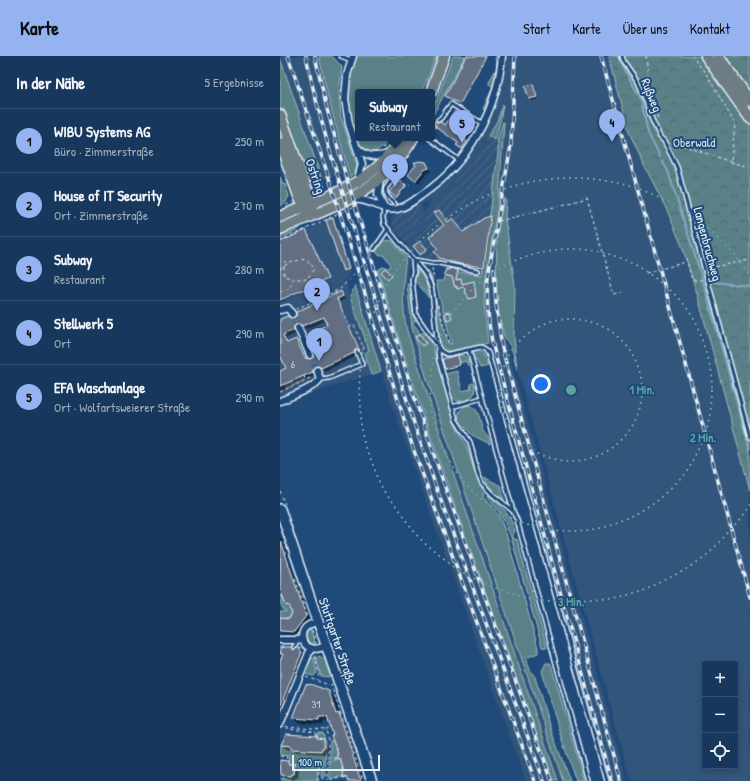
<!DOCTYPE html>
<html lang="de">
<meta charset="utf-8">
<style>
:root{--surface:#17385c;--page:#203f62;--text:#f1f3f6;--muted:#9eacbb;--line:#365272;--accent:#95b2f1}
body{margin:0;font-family:"Patrick Hand",sans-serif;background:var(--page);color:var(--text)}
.controls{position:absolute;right:12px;bottom:12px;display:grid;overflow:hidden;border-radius:4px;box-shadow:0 2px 6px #0003}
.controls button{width:36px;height:36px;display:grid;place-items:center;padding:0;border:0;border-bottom:1px solid var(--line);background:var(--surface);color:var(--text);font:20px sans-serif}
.scale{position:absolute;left:12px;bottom:10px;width:88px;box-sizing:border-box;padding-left:4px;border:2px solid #e8f1f8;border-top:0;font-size:11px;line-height:14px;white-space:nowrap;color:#e8f1f8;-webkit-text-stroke:3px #1f4a7a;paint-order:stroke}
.you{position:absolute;left:261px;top:328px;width:14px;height:14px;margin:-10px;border:3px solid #fff;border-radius:50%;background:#1a73e8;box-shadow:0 0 0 6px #1a73e833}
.badge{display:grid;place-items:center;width:26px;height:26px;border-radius:50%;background:var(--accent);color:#111;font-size:13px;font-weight:700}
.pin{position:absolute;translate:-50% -33px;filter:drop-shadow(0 1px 2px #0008)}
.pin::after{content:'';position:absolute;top:21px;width:14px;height:12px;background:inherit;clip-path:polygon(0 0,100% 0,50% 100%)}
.popup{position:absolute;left:75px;top:33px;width:80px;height:52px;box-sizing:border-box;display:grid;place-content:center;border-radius:4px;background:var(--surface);filter:drop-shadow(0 1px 3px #0005);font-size:13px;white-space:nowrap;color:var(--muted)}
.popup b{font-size:15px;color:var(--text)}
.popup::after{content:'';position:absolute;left:50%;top:100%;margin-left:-8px;border:8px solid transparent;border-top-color:var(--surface)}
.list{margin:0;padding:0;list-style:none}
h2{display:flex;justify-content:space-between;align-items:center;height:52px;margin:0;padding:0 16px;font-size:17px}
h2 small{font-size:13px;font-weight:400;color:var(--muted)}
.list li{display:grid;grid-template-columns:26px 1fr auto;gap:12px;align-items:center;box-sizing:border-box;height:64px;padding:0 16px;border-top:1px solid var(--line)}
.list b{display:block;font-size:15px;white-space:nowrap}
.list p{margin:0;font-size:13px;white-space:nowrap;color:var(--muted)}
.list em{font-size:13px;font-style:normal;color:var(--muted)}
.icon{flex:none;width:22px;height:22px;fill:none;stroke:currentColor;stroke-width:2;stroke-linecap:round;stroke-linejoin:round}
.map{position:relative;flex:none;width:470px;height:725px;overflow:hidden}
header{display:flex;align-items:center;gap:24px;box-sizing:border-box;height:56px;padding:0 20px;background:var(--accent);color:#111}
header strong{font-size:19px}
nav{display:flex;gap:22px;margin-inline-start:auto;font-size:14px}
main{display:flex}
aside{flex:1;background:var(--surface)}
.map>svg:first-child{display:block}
.built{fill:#33557c;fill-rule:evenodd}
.industrial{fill:url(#industrial-furrows)}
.green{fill:#5a8187;stroke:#a1b9c0}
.forest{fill:url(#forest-crowns);stroke:#a1b9c0}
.shadow{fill:#0007;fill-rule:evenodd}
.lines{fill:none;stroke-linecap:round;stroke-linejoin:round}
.stream{stroke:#84aac1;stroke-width:2}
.building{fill:#626e81;stroke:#e8f1f8;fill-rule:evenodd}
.minor-tunnel{stroke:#3d638d;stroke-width:6;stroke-dasharray:6 3;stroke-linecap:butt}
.service-casing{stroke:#e8f1f8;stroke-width:6}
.minor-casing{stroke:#e8f1f8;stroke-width:9}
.secondary-casing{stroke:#e8f1f8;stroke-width:12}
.primary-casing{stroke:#e8f1f8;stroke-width:13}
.path{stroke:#e8f1f8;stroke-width:1;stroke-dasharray:3 3;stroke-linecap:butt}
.service{stroke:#1f4a7a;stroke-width:3}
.minor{stroke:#1f4a7a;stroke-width:6}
.secondary{stroke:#1f4a7a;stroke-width:9}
.primary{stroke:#6d7d84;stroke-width:10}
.rail-casing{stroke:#e8f1f8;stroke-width:3.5}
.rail{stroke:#1f4a7a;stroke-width:2;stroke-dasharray:6;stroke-linecap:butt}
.ring{fill:none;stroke:#5ba19e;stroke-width:2;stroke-dasharray:2 4}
.labels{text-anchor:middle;stroke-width:4;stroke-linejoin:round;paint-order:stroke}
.number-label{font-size:11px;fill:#c6d0da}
.street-label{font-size:13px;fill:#e8f1f8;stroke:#1f4a7a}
.park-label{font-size:13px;fill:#d3e0e7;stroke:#1f4a7a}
.centre{fill:#5ba19e;stroke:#1f4a7a;stroke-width:2}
.ring-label{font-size:12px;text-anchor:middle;font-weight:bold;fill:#5ba19e;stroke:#1f4a7a;stroke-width:4;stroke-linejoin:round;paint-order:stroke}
</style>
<header>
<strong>Karte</strong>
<nav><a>Start</a><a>Karte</a><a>Über uns</a><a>Kontakt</a></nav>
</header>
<main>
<aside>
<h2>In der Nähe<small>5 Ergebnisse</small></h2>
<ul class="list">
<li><span class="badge">1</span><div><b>WIBU Systems AG</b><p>Büro · Zimmerstraße</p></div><em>250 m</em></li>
<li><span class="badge">2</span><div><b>House of IT Security</b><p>Ort · Zimmerstraße</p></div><em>270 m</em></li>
<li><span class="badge">3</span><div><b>Subway</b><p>Restaurant</p></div><em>280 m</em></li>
<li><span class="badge">4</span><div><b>Stellwerk 5</b><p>Ort</p></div><em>290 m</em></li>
<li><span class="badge">5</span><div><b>EFA Waschanlage</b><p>Ort · Wolfartsweierer Straße</p></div><em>290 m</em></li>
</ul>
</aside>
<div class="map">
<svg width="470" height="725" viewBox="0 0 470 725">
<defs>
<pattern id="industrial-furrows" width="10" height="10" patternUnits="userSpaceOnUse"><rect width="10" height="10" fill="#33557c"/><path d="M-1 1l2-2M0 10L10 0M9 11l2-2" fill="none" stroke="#516e8f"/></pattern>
<pattern id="forest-crowns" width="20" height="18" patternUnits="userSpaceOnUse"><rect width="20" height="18" fill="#5a8187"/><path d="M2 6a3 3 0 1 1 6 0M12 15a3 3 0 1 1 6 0" fill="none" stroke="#51676c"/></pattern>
</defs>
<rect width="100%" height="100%" fill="#1f4a7a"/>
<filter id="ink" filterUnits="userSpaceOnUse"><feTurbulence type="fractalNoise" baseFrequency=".025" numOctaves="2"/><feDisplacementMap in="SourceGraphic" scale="8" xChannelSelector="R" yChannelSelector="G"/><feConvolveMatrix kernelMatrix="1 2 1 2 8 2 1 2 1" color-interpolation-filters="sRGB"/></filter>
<g filter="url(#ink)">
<g class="built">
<polygon points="0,0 39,0 48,41 68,116 42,124"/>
<path d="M 226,0 L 329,0 L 349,76 L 364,109 L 386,152 L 402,190 L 418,241 L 470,434 L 470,725 L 351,725 L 237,313 L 234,283 L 235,230 L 225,162 L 226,144 L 223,146 L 217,182 L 216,231 L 219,259 L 226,287 L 347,725 L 331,725 L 214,301 L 209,285 L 204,247 L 205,228 L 219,142 L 222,108 L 220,77 L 217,85 L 215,84 L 223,50 L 217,65 L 203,90 L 188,110 L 162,140 L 145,164 L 133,190 L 134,192 L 133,197 L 128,192 L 140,162 L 151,146 L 148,144 L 140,149 L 137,146 L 146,141 L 164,126 L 178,112 L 197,87 L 207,69 L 216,48 L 221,29 ZM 425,608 L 455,608 L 455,710 L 425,710 Z"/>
<polygon points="52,162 70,217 65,224 89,294 85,297 91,319 68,325 22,341 0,351 0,186"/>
<polygon points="126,202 129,207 127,221 128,242 134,281 283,725 278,725 134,298 123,258 123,224"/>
<polygon points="100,221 137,343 157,403 274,725 246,725 143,437 107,333 76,229"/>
</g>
<g class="industrial">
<polygon points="208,80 218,87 218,97 202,219 166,213 140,199 133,190 145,164 153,151 188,110 203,90"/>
<polygon points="137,146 144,154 136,172 129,191 113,172 111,164 114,159"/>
</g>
<g class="green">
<polygon points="39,0 52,0 62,11 59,36 61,61 77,110 76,115 70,121 48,41"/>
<path d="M 77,0 L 156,0 L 147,24 L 141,36 L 78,36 L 78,82 L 109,82 C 81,124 68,61 68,39 C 67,26 71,12 77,0 Z"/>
<polygon points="173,0 185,0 152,61 152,56"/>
<path d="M 216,0 L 219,0 C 216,19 212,37 205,54 L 203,53 L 213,31 L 209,28 L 209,26 L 216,13 L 217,5 L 215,4 Z"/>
<path d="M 0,2 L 45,132 C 39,134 36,131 31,132 L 28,127 L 0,51 Z"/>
<polygon points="223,49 220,66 215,84 208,80 217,65"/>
<path d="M 223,66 L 224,66 L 219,142 L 205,228 L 204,247 L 208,287 L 174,295 C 165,296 162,290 159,282 L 153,229 L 151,223 L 146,215 L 148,214 L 152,222 L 156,244 L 168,287 L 172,288 L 161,248 L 156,225 L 163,225 L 166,213 L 178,216 L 202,219 L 218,97 L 218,87 L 217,85 Z"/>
<polygon points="0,121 3,129 5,128 9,140 6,146 0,150"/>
<polygon points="224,143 226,143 225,162 235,230 234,283 237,313 232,293 224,280 219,259 216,231 217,182 219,166"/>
<polygon points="19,170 20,172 16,175 0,183 0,178"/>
<path d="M 107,184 L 112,185 L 126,202 C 122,227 122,250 127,275 L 170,407 L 278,725 L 274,725 C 213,556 149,387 98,214 L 104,210 L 107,212 L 109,212 L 111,209 L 105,200 L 98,198 L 96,196 L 102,186 Z"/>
<polygon points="138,214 146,226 149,242 135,224"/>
<polygon points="127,227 130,229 133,257 136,264 133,267 141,278 145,275 151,285 174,366 186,389 197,423 204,435 203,441 219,460 226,477 258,592 258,597 246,602 250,614 255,621 269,669 290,725 283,725 146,320 132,272"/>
<polygon points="75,229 101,315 91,319 85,297 89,294 70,241"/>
<polygon points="196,294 203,297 208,310 200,312 196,303 194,303 193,299 194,295"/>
<path d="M 177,299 C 184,298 191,303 188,310 L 186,305 L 180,307 Z"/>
<path d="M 177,315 L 182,335 L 191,333 L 190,328 L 194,327 C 197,341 190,345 177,345 L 170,339 L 165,318 Z"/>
<polygon points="21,321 23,325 7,332 5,328"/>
<path d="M 188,349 C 201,351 199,366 203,375 C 206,381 209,378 210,388 L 192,379 L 179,364 C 177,356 181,352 188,349 Z"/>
<path d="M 204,421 L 221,430 L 224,444 C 216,439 208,431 204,421 Z"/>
<path d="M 208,439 C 221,448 231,460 235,475 L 233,479 L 234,484 L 237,483 L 267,592 L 262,591 L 231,481 C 225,466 219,453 207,442 Z"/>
<path d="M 2,539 L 6,550 L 9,549 L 12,558 L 9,563 L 0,562 L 0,556 L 6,556 C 1,551 0,547 0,540 Z"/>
<polygon points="30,571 36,591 32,591 26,586 25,576"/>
<polygon points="39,600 45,604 50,619 49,621 41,620 36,603"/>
<polygon points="32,602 34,602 37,617 34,620 25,618 24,615 27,606"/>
<polygon points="266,607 270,607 271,608 304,725 296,725 280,678 262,615"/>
<polygon points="38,677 43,677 46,688 45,713 46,720 42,723 41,718 43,704 39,704 37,725 4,725 4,719 11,720 12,718 14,718 15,708 8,708 9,700 0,699 1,689 41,695 42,692 44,692 44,685 41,684 41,683 37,682"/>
<polygon points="53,684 58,698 57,698 57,701 50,703 50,685"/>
<polygon points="60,702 64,716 63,717 64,720 50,724 50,706"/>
</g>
<g class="forest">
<polygon points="329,0 421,0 470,69 470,434 418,241 402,190 386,152 364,109 349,76"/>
<polygon points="446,0 470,0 470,35"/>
</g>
<g class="shadow">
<polygon points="188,0 206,0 181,48 166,40"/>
<polygon points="253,29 255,31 258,43 252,45 250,43"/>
<polygon points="146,108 151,115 147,117 139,127 132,122"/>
<polygon points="119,126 126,132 117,142 110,136"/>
<polygon points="211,161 212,162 205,212 174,208 172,206 162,204 160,202 159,193 168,167 184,177"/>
<polygon points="26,175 48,224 0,246 0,187"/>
<polygon points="170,213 178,215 176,225 182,229 194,227 196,242 191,243 185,232 179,233 178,231 175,230 173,221 165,219"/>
<path d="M 60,237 L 65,243 L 59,246 L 82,297 L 79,296 L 77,300 L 45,315 L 43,313 L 39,313 L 36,319 L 0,335 L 0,316 L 7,313 L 0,296 L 0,264 L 15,263 ZM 46,264 L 49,269 L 43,295 L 32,304 L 26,303 L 19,287 L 16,284 L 8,287 L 6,282 L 17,277 L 16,275 L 19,271 L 23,270 L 26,273 Z"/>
<polygon points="178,301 181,310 167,314 166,313"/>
<polygon points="0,477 30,565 18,579 0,578 0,563 9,564 13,558 7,549 0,529"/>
<polygon points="0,592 14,595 20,593 26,600 0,665 0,608 1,605 0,605"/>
<polygon points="48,636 54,641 60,660 63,664 84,725 69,725 61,704 59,702 49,666 44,665 43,669 19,667 14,662"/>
<polygon points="7,679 37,681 40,683 44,684 48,688 47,696 46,696 45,698 16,696 13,694 6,693 2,689"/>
<polygon points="0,705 8,706 11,709 14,709 19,713 18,722 15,722 15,724 6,723 3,720 0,720"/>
</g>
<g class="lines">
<g class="stream">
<polyline points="339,0 342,9 361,43 368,77 380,101"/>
<polyline points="382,105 388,115 423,225 470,394"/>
<polyline points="433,226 470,230"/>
</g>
</g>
<g class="building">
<polygon points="186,0 206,0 180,48 165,40"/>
<polygon points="253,28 257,41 249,43 245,30"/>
<polygon points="175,55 192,67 182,81 187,85 182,93 176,89 178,87 156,71 156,69 153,67 155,65 157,67 161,66 165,69"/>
<polygon points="139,105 146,106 149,112 144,114 135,125 128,119 136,109 134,107"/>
<polygon points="119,124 126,130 116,142 109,136"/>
<polygon points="159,154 168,166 173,162 183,176 204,162 211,160 204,211 180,208 159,202 154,195 158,193 149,181 164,169 154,157"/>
<polygon points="53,162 69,213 63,215 46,164"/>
<polygon points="26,174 48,223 0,244 0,186"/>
<polygon points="140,185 147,193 140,199 133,190"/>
<polygon points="105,212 112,219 108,223 101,216"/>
<polygon points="169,212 178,214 176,224 181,223 182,228 194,225 196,241 189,243 187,238 186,238 184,231 177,233 177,230 175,231 172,221 164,219 166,213 169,214"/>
<path d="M 61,235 L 63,240 L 57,243 L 80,295 L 76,293 L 74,297 L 41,312 L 38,310 L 35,310 L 33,313 L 33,316 L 0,330 L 0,315 L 6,312 L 0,299 L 0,263 L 8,260 L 10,262 L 14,262 L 16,260 L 16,256 ZM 44,261 L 47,269 L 33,275 L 42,294 L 34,298 L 32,303 L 25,302 L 16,283 L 7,287 L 3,279 L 14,274 L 14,271 L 16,268 L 19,268 L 22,270 Z"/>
<polygon points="170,256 172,262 167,264 165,257"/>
<polygon points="140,278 146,287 142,290 135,281"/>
<polygon points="178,299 180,309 165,313 162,303"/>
<polygon points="1,485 26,560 14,576 0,575 0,562 9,563 12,558 9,549 6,550 0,532"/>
<polygon points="0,591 11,591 14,594 17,592 20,592 20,595 22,596 0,651 0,605 3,598 0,598"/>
<polygon points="26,628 29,629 30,628 49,635 56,658 59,657 81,725 68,725 67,721 64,722 63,717 64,716 60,702 58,703 57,701 57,698 58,698 51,680 53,679 47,661 39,661 39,664 13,662"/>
<polygon points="6,678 37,680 37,682 44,683 44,692 42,692 41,695 25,694 11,693 11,690 1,689"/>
<polygon points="0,704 8,705 8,708 15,708 14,718 12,718 11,720 1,719"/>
</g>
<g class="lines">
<g class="minor-tunnel">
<polyline points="12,258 18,272"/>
<polyline points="30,299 37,314"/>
</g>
<defs>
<g id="service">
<polyline points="61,0 71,4"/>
<polyline points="342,0 344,6 358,26 366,45 370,59 380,81 384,85 397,111 470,381"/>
<polyline points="158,64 161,62 171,48 203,68"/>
<polyline points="152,72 153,70"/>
<polyline points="149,82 180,105"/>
<path d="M 115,148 C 98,133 106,131 119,118"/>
<path d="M 104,152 L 103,162 L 104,168 C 112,179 121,190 130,200 C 141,213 148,218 152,235 L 159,304 L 176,364 L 190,386 L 198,418 L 202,427 L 212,438 L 233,455 L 237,464 L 308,725"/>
<polyline points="94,193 108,173"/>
<polyline points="133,204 134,216 132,224 136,259 161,295 166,298 169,298 201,291 205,293 208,297 327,725"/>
<polyline points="135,204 152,207 159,207 198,215"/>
<polyline points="189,294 233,455"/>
<polyline points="40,323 49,322 82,308 77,296"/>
<polyline points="172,351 202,342"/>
<polyline points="14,591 18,585"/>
</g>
<g id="minor">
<polyline points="73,0 67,19 65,43 69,68 82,108 77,126"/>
<path d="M 79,93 C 87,102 98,101 109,98"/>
<polyline points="100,123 98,138 104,152"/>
<path d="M 70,144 C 75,144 80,143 85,145 C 95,147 107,156 117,153 C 127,151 135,144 143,138 C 189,107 217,54 222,0"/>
<polyline points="0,254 8,252 12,258"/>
<polyline points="18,272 30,299"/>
<path d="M 0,345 C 11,340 34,333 40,323 L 37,314"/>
<path d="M 38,566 C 35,567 32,567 29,569 C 19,574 20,589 31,592 C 36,594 41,592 47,590"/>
<polyline points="0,584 22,584"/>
<polyline points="0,668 31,592"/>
</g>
<polyline id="secondary" points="0,453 92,725"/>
<g id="primary">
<polyline points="426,0 470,62"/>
<polyline points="438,0 470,45"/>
<polyline points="151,36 164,0"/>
<polyline points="0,59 29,140 32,153"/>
<polyline points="0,87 20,143 27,156"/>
<path d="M 0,161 C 36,145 77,133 105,104 C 111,97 117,90 122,82"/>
<path d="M 0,173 C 55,149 101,138 133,82"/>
</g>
</defs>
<use href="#service" class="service-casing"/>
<use href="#minor" class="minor-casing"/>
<use href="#secondary" class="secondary-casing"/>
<use href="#primary" class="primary-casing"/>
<g class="path">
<polyline points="366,0 368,17 378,64"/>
<polyline points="152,52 155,43"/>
<polyline points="391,87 402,89 451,106 455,68 427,19 412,0"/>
<polyline points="103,92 111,82"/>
<polyline points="451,106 470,111"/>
<polyline points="120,125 121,124 127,130 130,129"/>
<polyline points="120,137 126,130"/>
<polyline points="6,149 12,146"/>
<polyline points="219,165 282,149 307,142 334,239 346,236"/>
<polyline points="0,185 75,150"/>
<polyline points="406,202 412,224 422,224"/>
<polyline points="152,212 154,224"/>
<polyline points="429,212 470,204"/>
<path d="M 0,213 C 8,206 16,205 26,203 L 34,212 L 34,213 L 27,223 L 14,223 L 4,220 L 4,210 L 6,202"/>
<polyline points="366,217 406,206"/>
<path d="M 0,235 C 7,236 11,230 13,224"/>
<polyline points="55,236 59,247"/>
<polyline points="158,249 169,287"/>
<polyline points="16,253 60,233 85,207 92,197"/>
<polyline points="69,271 74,269 84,293 81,294"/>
<polyline points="24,320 25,324"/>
<polyline points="0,336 32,321"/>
<polyline points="0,435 5,448"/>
<polyline points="15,523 28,562"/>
<polyline points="32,574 36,587"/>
<polyline points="0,598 3,589"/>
<polyline points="35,600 39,618 37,624"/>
<polyline points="26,621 49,629"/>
<polyline points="51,628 83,725"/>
<polyline points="6,671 46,674 48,682 48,725"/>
<polyline points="6,671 8,673 36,676"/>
<polyline points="46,674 50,672"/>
<polyline points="36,680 36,676 39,673"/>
<polyline points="0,700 7,701 6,705"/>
<polyline points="48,705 58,702"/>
<polyline points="2,725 2,719"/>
<polyline points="38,725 40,706"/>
<polyline points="51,725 64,721"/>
</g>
<use href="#service" class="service"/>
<use href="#minor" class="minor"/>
<use href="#secondary" class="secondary"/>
<use href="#primary" class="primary"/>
<defs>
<g id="rail">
<polyline points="8,0 49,122 133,392 255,725"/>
<polyline points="26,0 33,32 48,89 134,367 156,431 264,725"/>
<polyline points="35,0 47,53 65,117 134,340 164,428 272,725"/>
<path d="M 235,0 L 231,89 L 208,220 C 206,247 208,272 215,298 L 332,725"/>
<polyline points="321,0 470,541"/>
<polyline points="214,213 216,248 222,292 341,725"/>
</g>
</defs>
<use href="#rail" class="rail-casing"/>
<use href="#rail" class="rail"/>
</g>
</g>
<g class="ring">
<circle cx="291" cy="334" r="71"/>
<circle cx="291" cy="334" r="141"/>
<path d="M470 448A212 212 0 1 1 470 220"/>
</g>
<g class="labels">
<g class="number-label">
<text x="13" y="312">6</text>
<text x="36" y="652">31</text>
</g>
<g class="street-label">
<text transform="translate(372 39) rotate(68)" y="5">Rußweg</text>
<text transform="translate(36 120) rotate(71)" y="5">Ostring</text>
<text transform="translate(428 188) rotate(75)" y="5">Langenbruchweg</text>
<text transform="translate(58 585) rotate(71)" y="5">Stuttgarter Straße</text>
</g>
<g class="park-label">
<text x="414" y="91">Oberwald</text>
</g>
</g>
<circle cx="291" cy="334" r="6" class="centre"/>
<g class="ring-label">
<text x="362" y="338">1 Min.</text>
<text x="423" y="386">2 Min.</text>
<text x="291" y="550">3 Min.</text>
</g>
</svg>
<div class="controls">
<button>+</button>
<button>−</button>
<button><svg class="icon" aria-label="locate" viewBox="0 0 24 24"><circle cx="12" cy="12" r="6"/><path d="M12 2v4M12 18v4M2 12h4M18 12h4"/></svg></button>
</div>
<div class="scale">100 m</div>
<div class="you"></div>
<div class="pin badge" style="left:39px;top:305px">1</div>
<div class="pin badge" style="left:37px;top:255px">2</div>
<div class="pin badge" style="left:115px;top:131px">3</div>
<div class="popup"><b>Subway</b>Restaurant</div>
<div class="pin badge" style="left:332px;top:86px">4</div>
<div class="pin badge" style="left:182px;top:87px">5</div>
</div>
</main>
